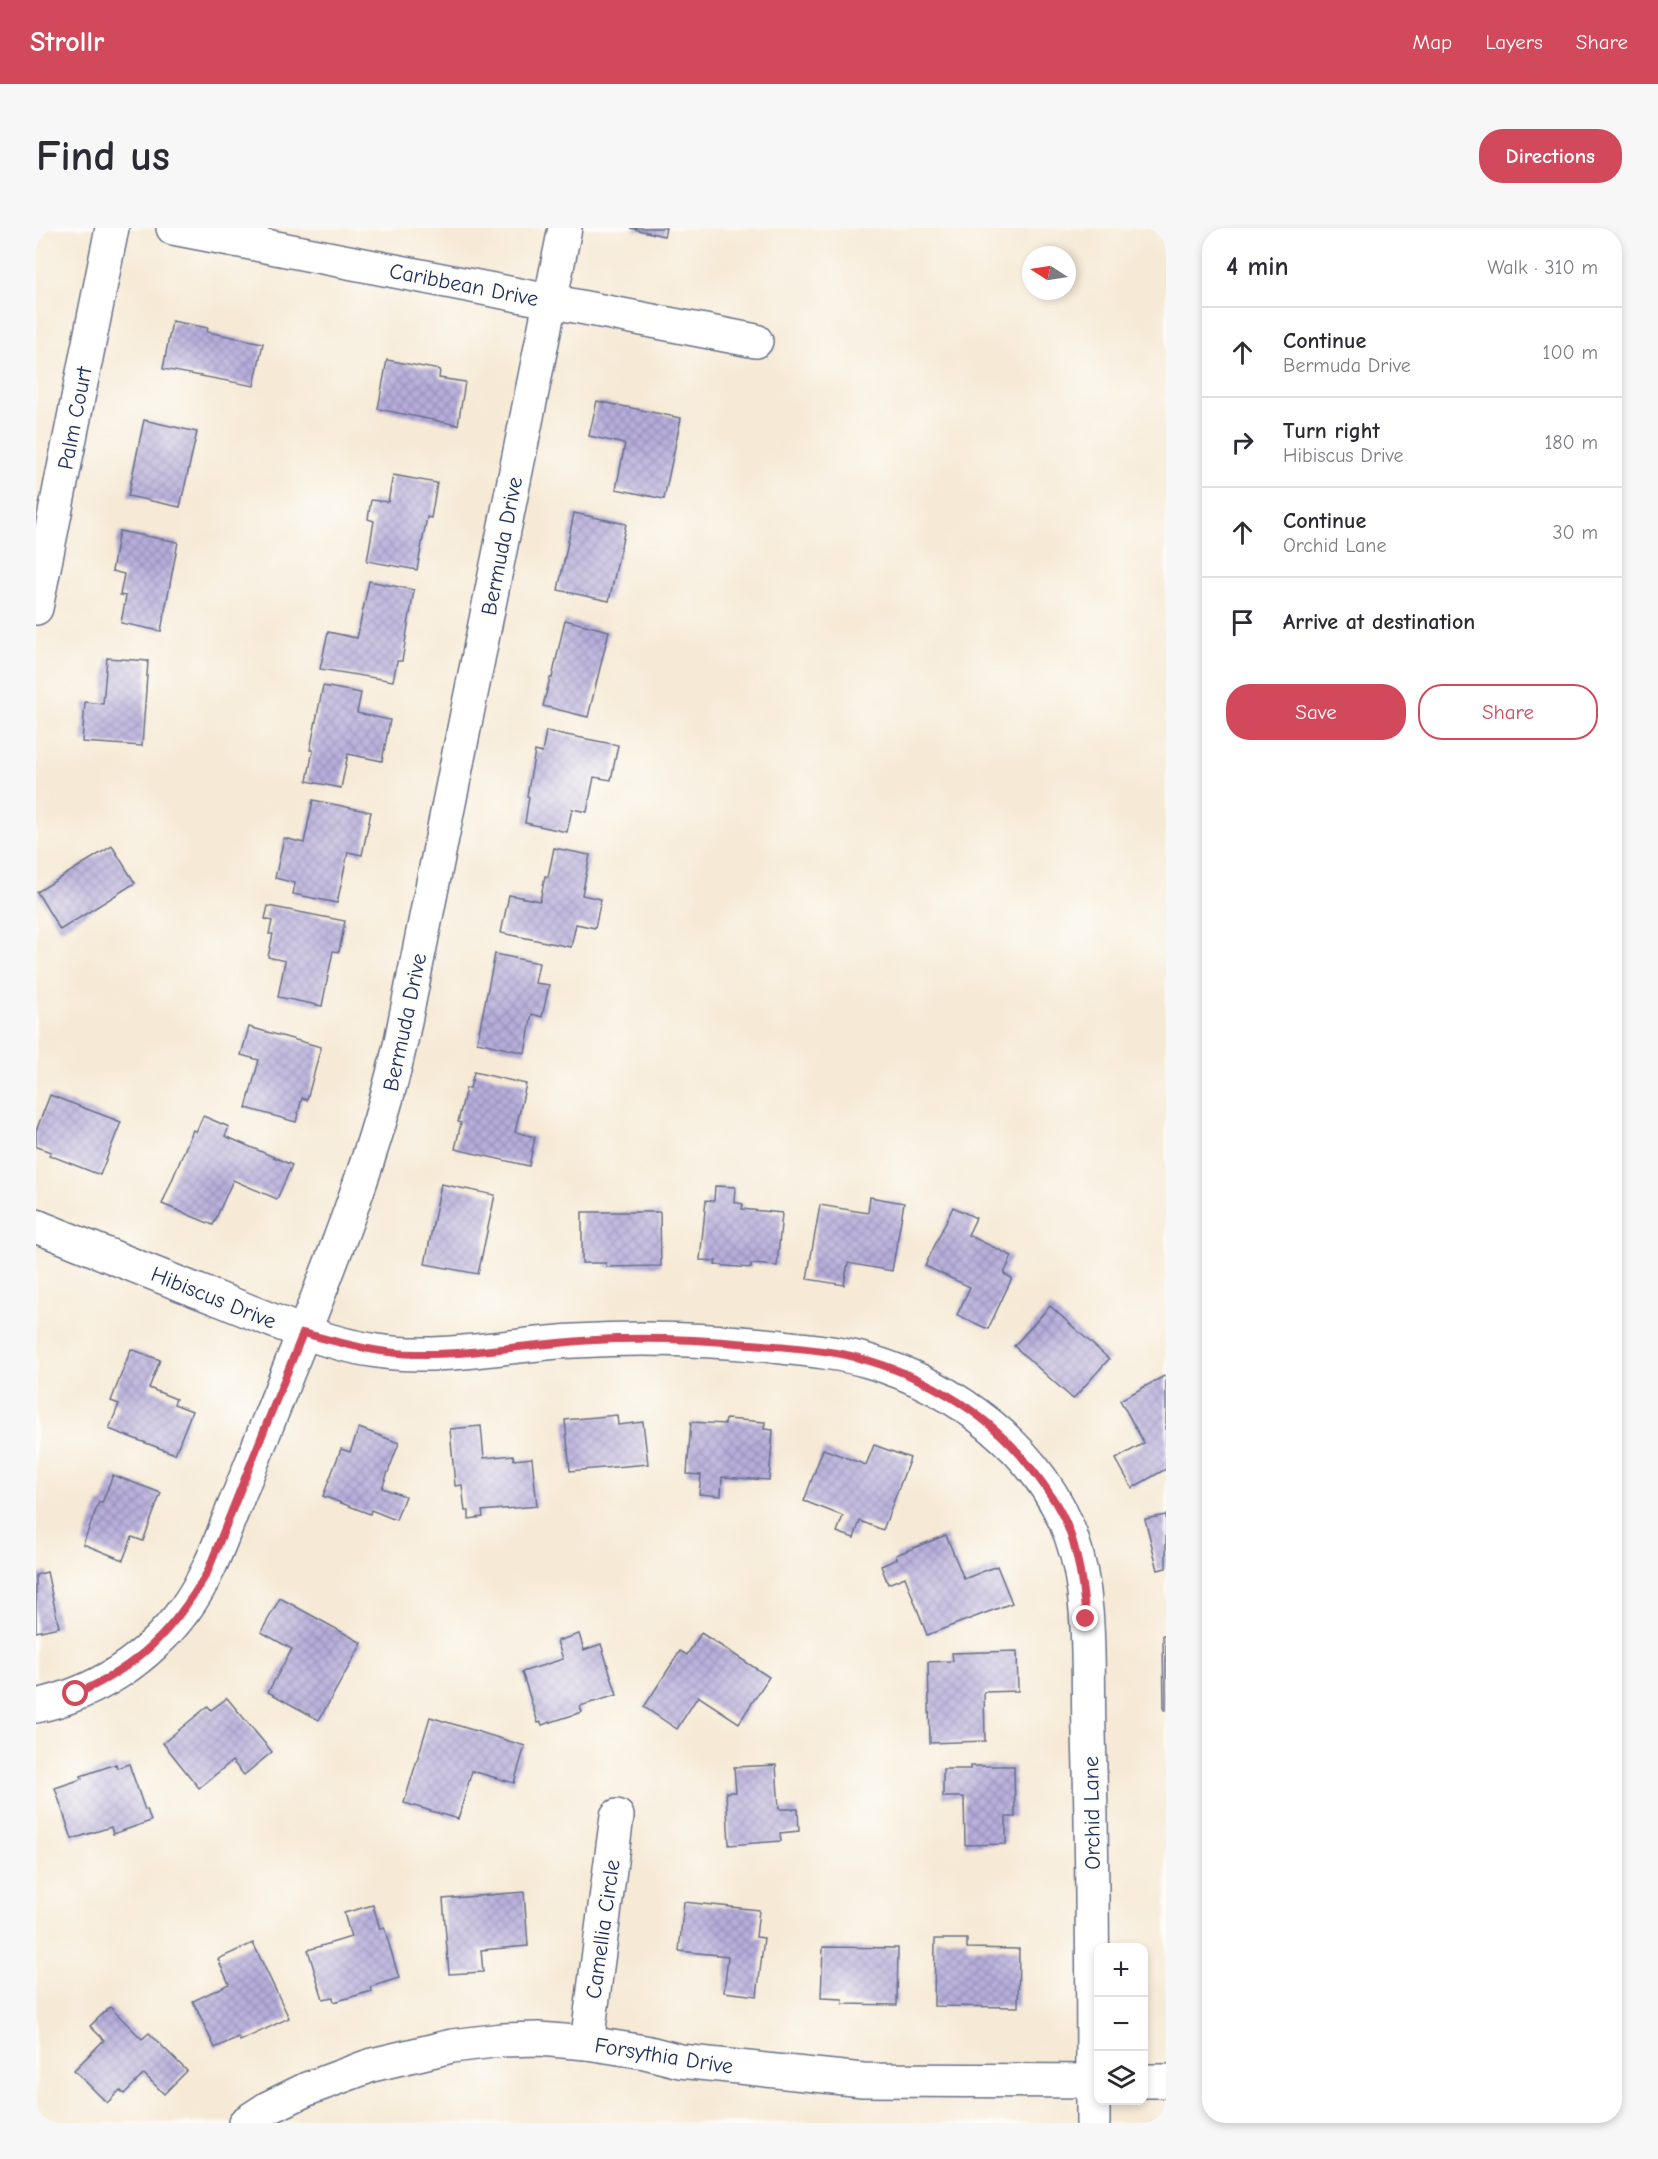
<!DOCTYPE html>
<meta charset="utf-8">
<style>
:root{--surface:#fff;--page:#f7f7f7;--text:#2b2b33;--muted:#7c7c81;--line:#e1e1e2;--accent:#d1495b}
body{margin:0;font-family:"Comic Neue",sans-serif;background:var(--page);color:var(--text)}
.controls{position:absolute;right:18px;bottom:18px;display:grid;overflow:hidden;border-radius:12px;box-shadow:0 3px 9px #0003}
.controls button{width:54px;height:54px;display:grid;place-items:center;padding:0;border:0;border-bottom:2px solid var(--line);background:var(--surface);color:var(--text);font:30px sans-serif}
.compass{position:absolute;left:986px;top:18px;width:54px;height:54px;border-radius:50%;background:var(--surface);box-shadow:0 3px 9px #0003;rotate:282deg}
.stop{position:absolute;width:18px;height:18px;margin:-14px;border:4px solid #d1495b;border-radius:50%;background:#fff}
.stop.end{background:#d1495b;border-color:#fff;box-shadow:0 2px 6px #0008}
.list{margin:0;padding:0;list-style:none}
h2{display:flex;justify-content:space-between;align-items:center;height:78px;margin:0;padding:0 24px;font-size:26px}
h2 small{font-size:20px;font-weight:400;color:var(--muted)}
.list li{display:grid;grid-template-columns:39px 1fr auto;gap:18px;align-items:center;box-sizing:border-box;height:90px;padding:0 24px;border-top:2px solid var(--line)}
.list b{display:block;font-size:22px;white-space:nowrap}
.list p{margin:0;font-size:20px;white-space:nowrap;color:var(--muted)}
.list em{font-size:20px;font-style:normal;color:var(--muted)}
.actions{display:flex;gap:12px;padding:18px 24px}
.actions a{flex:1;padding:14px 0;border:2px solid var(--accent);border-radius:24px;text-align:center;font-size:21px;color:var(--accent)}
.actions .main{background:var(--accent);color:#fff}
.icon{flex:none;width:33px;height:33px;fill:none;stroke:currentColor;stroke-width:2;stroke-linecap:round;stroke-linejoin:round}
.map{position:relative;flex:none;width:1130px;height:1895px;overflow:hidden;border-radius:24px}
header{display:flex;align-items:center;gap:36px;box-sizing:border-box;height:84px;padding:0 30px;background:var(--accent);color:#fff}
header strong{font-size:28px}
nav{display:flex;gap:33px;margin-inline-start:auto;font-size:21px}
.intro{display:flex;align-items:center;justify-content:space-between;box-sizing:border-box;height:144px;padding:0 36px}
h1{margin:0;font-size:42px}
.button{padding:15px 27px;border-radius:24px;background:var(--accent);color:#fff;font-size:21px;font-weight:700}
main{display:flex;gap:36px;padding:0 36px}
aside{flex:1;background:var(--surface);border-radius:24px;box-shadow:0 3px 9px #0003}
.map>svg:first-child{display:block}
.building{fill:url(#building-cross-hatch)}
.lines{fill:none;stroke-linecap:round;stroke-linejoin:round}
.street-casing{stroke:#687088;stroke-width:36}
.street{stroke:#fff;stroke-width:33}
.route{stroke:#d1495b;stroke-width:8}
.labels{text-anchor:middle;stroke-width:4.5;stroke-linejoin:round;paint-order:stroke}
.street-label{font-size:22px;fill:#1b2f5e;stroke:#fdfcf7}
</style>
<header>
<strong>Strollr</strong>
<nav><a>Map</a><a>Layers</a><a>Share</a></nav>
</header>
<div class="intro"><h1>Find us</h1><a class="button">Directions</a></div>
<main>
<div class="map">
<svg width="1130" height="1895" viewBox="0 0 1130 1895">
<defs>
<pattern id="building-cross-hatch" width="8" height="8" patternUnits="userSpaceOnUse" patternTransform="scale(1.5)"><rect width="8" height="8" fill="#b7aedb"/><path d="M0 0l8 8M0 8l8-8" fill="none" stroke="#948eb5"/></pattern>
</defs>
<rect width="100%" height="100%" fill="#fdfcf7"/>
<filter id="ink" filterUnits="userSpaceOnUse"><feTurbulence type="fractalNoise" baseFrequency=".0167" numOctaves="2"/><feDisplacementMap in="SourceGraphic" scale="12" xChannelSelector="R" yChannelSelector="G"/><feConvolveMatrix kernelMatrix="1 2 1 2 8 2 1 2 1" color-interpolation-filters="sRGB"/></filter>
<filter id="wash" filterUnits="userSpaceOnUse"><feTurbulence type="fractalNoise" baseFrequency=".008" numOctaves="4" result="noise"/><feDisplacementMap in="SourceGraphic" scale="24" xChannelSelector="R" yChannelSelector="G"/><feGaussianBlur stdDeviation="1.35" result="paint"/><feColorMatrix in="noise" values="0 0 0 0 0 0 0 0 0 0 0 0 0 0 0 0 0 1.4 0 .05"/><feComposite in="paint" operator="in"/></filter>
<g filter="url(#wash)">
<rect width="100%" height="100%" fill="#f6ead6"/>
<g id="blocks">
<g class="building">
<polygon points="594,0 630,0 628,8"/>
<polygon points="136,93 172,100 171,104 227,115 218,158 127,141"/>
<polygon points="351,132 404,142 403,150 429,154 422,197 342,181"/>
<polygon points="561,173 645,190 628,271 580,261 589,216 553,208"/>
<polygon points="108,192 161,204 144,279 92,268"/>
<polygon points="357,247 401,255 395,290 391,289 381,342 331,333 338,293 332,291 335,272 352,274"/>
<polygon points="538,285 590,296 573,373 522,362"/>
<polygon points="83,303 142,314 125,403 85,395 90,368 84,367 88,346 76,343"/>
<polygon points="333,353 378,362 366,433 361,433 357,453 284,441 292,404 321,410"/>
<polygon points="529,392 573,403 552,489 507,478 514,450 516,450"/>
<polygon points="71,430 112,433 106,518 46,514 49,474 67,476"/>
<polygon points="287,458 325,465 321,485 354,492 346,533 312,526 305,560 271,553 277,522 274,522"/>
<polygon points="510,503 582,517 575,552 558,549 551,584 536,581 531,604 489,595 493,569 491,568 499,523 506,525"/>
<polygon points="277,572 335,584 326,627 312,624 301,675 257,666 259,655 239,650 248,610 268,615"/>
<polygon points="76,618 99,655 24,702 1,664"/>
<polygon points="518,620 554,627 546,667 565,671 559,700 540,696 535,719 465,705 473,667 504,673 509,648 512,649"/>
<polygon points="232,678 309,693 303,724 297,723 286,778 242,769 249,733 232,729 237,706 233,706 236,693 229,691"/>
<polygon points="459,726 503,735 499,755 513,757 506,789 496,786 489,825 441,814"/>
<polygon points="213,799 285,819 271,872 266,870 260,894 210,880 223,832 205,827"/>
<polygon points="438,844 490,856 479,904 499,909 493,938 419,921 425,895 422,894 430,860 434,860"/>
<polygon points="14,867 85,894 64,947 13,927 15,924 0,919 0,903"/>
<polygon points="167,888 193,899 189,908 256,937 241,971 197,952 177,997 126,976 157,902 160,904"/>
<polygon points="405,956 459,967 442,1046 389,1036"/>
<polygon points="679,958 699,959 698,974 707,976 706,981 746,985 741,1038 715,1036 715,1040 679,1037 680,1033 664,1032 670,972 678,973"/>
<polygon points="834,969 868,975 856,1043 812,1035 808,1057 771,1051 784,977 832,985"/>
<polygon points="917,979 940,990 932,1007 976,1028 968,1046 976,1050 952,1101 921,1087 934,1059 889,1038"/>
<polygon points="546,984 624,984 625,1038 570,1039 570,1035 546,1035"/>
<polygon points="1014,1078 1073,1131 1037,1171 978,1118"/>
<polygon points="95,1121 124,1132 113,1160 140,1171 138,1176 156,1183 139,1226 73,1201 83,1176 75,1173"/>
<polygon points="1130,1147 1130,1241 1096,1260 1080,1231 1108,1215 1084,1172"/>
<polygon points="581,1187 582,1197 607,1194 612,1236 534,1243 529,1192"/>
<polygon points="690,1191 729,1194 728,1201 737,1202 733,1252 686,1249 685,1268 663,1266 665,1247 651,1246 655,1194 689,1196"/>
<polygon points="445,1198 448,1230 477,1227 478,1232 496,1230 501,1278 446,1283 447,1289 433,1291 433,1283 429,1283 426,1257 419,1258 414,1201"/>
<polygon points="323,1200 363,1215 346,1260 369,1268 360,1292 335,1282 334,1286 287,1268 305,1221 314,1224"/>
<polygon points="838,1217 874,1230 847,1302 824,1293 818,1310 801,1304 807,1288 768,1273 787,1221 830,1237"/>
<polygon points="77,1247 125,1265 107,1313 96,1309 87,1332 47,1316 63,1274 66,1275"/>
<polygon points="1130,1287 1130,1340 1122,1342 1109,1291"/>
<polygon points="910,1307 928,1351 961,1338 976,1375 891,1407 869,1349 852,1356 845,1338 861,1331 860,1327"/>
<polygon points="11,1344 23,1399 0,1404 0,1347"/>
<polygon points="244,1370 326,1415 283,1492 232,1464 256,1421 225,1404"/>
<polygon points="665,1405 733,1449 703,1495 662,1468 641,1501 608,1479 644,1423 651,1427"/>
<polygon points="543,1406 548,1422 565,1416 581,1467 544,1478 546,1484 506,1497 505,1494 502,1495 486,1444 527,1431 521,1413"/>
<polygon points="1127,1407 1130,1407 1130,1482 1128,1482"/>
<polygon points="981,1423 982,1463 948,1464 949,1513 894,1515 892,1434 917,1433 916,1425"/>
<polygon points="191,1470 236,1524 208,1547 196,1533 163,1560 127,1515 172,1478 175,1482"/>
<polygon points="394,1489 489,1518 478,1555 436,1543 422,1591 368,1575"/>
<polygon points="80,1536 81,1540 93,1536 109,1582 111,1581 115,1593 77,1606 75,1599 36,1611 19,1560 46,1551 45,1548"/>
<polygon points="740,1537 743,1581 762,1581 763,1603 744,1605 745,1613 693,1617 690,1564 700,1564 698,1539"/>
<polygon points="934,1538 978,1538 979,1589 970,1589 970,1616 929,1617 928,1569 907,1569 907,1541 934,1541"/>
<polygon points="488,1664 492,1718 445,1722 447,1744 413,1746 407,1671"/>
<polygon points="648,1674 723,1682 720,1709 728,1710 721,1768 688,1764 692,1728 643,1723"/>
<polygon points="337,1677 344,1701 348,1699 363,1750 334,1759 336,1763 298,1774 297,1769 287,1771 272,1722 315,1709 308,1685"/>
<polygon points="899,1711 931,1711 931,1720 983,1721 982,1779 898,1778"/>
<polygon points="217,1715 253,1790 204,1813 202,1809 179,1820 157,1773 193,1756 182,1731"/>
<polygon points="787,1719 862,1720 861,1777 807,1776 806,1771 785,1770"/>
<polygon points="74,1779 106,1811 113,1805 151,1843 128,1866 108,1846 88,1866 84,1862 71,1875 38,1842 68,1812 54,1798"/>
</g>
</g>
</g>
<g filter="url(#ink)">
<use href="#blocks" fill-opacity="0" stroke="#687088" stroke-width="1.5"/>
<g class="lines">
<defs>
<g id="street">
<polyline points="137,0 720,113"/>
<polyline points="0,380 76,0"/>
<path d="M 0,998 C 62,1023 123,1048 185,1072 C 236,1092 286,1115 341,1123 C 407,1133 473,1116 539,1113 C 606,1109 672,1111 738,1118 C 770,1122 801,1124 832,1133 C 918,1158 1004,1221 1035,1308 C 1057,1370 1051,1440 1053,1505 C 1057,1635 1057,1765 1057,1895"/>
<path d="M 0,1478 C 61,1465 112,1431 149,1381 C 168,1355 180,1325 191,1296 C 203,1266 215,1237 227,1207 C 277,1079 335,947 365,813 L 529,0"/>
<polyline points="551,1815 581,1588"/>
<polyline points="1108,1853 1130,1853"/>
<polyline points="209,1895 232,1880 271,1861 336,1837 416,1818 466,1812 503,1811 551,1815 609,1824 644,1833 827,1852 1062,1853"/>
</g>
</defs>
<use href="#street" class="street-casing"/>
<use href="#street" class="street"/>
</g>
</g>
<g class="lines" filter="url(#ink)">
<path class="route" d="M 40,1466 C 103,1438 137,1403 171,1345 L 267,1105 C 305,1115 342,1126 382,1126 C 448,1127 515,1112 582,1111 C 626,1110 670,1112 713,1116 C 744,1118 776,1120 806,1126 C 878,1141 950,1181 995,1240 C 1011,1260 1027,1283 1035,1308 C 1044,1335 1047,1362 1050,1391"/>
</g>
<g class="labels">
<g class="street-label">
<text transform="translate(428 56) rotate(11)" y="8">Caribbean Drive</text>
<text transform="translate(38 190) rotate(-79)" y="8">Palm Court</text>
<text transform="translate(465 318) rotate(-79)" y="8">Bermuda Drive</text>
<text transform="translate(368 794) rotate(-78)" y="8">Bermuda Drive</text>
<text transform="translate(178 1069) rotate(22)" y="8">Hibiscus Drive</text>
<text transform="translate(1055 1585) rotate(-91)" y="8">Orchid Lane</text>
<text transform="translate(566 1701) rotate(-82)" y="8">Camellia Circle</text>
<text transform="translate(628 1827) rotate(9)" y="8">Forsythia Drive</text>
</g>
</g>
</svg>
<div class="controls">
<button>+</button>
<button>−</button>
<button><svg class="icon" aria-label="layers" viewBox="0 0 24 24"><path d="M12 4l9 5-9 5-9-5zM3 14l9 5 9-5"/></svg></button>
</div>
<svg class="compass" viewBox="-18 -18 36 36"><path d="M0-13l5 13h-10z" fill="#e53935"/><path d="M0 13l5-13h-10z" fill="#7c7c81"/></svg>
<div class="stop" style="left:40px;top:1466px"></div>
<div class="stop end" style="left:1050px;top:1391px"></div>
</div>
<aside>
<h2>4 min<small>Walk · 310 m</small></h2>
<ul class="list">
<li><svg class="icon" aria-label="ahead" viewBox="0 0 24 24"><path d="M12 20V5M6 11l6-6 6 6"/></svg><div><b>Continue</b><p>Bermuda Drive</p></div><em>100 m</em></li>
<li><svg class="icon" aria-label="right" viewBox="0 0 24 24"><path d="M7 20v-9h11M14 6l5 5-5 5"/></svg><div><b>Turn right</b><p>Hibiscus Drive</p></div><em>180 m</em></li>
<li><svg class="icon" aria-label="ahead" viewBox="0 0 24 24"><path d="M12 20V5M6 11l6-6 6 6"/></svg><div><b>Continue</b><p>Orchid Lane</p></div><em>30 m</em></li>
<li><svg class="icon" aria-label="arrive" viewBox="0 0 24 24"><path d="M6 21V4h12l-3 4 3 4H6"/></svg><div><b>Arrive at destination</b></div></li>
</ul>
<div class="actions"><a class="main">Save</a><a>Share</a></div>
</aside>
</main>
